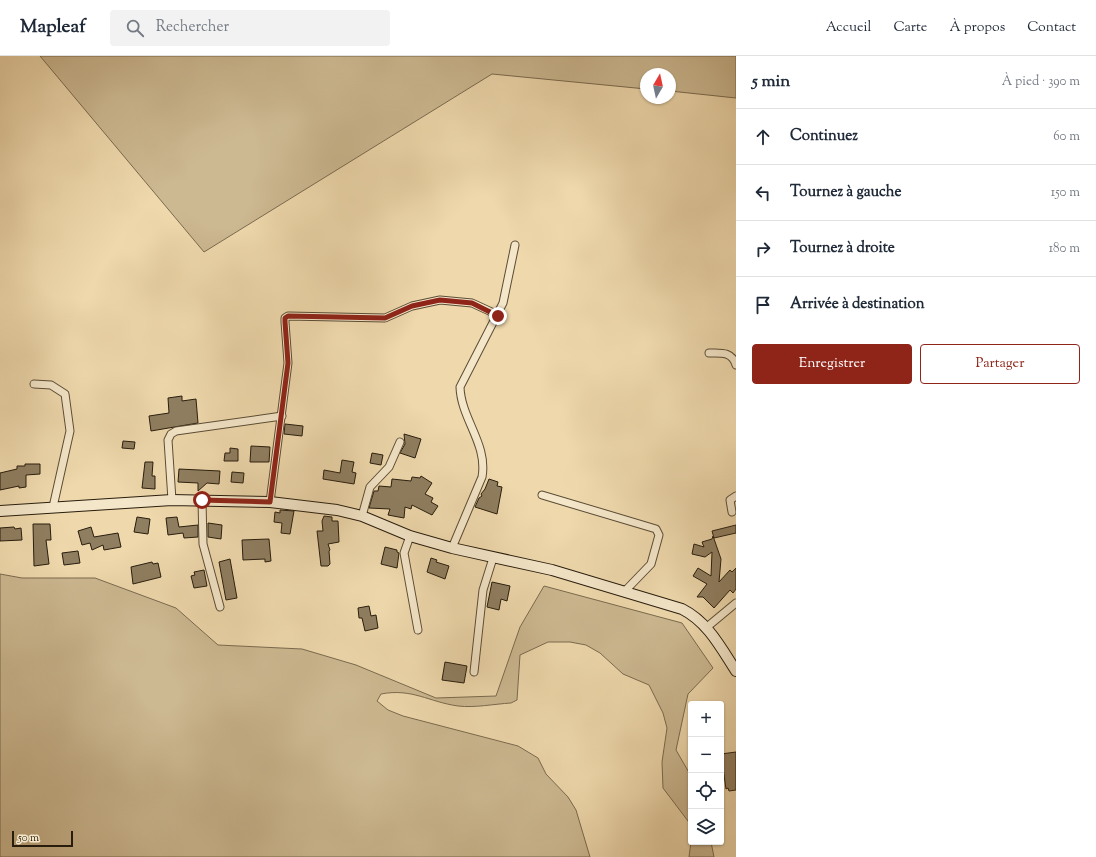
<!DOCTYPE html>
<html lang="fr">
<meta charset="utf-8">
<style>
:root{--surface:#fff;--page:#f2f2f3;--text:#1f2937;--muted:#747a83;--line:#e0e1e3;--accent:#8f2418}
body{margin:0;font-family:"Sorts Mill Goudy",serif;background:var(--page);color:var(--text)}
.controls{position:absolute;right:12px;bottom:12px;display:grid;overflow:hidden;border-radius:4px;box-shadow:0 1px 3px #0004}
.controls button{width:36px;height:36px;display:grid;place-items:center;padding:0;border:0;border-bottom:1px solid var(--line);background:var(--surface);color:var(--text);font:20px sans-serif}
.compass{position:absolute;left:640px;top:12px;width:36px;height:36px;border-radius:50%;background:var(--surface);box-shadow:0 1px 3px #0004;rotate:9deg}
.scale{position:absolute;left:12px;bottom:10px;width:61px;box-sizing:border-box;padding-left:4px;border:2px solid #281d0d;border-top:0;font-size:11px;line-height:14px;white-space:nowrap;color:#281d0d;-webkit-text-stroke:3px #f4e6c9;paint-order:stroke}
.stop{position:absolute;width:12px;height:12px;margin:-9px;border:3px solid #8f2418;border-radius:50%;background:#fff}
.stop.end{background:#8f2418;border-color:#fff;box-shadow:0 1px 4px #0008}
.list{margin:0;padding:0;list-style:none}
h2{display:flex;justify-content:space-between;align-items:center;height:52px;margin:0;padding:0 16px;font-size:17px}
h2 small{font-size:13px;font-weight:400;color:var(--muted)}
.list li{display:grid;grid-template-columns:26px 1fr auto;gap:12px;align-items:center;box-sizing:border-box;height:56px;padding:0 16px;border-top:1px solid var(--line)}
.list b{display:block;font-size:15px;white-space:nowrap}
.list em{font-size:13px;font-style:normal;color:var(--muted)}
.actions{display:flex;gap:8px;padding:12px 16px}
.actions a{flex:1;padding:9px 0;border:1px solid var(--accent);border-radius:4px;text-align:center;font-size:14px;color:var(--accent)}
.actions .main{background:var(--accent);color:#fff}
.icon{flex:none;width:22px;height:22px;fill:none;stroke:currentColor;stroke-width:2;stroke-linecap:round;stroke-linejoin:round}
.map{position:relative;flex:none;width:736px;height:801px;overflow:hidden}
header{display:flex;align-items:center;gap:24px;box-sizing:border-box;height:56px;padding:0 20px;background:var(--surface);border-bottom:1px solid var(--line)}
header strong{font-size:19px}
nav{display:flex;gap:22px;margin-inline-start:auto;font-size:14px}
.search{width:280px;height:36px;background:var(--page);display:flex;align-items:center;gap:10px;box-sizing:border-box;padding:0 14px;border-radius:4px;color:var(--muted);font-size:15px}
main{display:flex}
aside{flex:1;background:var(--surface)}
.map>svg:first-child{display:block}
.green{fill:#ccb891;stroke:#7a6a4f}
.building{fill:#8f7e60;stroke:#281d0d}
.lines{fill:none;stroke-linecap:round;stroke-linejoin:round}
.street-casing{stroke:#5a4c35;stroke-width:9}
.secondary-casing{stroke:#281d0d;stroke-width:12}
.street{stroke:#f4e6c9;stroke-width:7}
.secondary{stroke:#f4e6c9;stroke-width:10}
.route{stroke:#8f2418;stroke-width:5}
</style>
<header>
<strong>Mapleaf</strong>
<div class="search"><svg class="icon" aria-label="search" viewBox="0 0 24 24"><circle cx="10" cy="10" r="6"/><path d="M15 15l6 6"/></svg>Rechercher</div>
<nav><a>Accueil</a><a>Carte</a><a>À propos</a><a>Contact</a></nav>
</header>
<main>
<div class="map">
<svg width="736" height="801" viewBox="0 0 736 801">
<rect width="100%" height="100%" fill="#eed8ac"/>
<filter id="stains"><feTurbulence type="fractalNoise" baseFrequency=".005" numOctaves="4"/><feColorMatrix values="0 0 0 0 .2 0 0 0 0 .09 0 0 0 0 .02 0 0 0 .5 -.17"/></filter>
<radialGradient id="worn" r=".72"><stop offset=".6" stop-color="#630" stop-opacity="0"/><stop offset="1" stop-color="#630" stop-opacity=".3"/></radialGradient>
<g class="green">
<polygon points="40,0 736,0 736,42 670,35 670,18 646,18 646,33 492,18 204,196"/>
<path d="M 0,518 L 22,522 L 95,522 L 176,552 L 218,589 L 302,593 L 356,609 L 436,642 L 496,640 L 520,571 L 544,530 L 682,567 L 713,612 L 688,638 L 676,694 L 691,720 L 691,769 L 663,732 L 662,706 L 667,672 L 663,657 L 649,629 L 623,618 L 600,597 L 586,589 L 570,586 L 548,586 L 520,599 L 517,644 L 511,647 C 494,648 475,652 458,650 C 429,646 412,632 381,638 L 377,645 L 388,654 L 403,660 L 518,690 L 538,702 L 546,718 L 568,741 L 576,754 L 590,801 L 0,801 Z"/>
<polygon points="691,786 711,786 714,801 689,801"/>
</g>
<g class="building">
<polygon points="182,340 182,345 196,343 198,367 151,375 149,360 169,357 168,342"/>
<polygon points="285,368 303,370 302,380 284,378"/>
<polygon points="404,378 421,383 415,402 400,397 405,388"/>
<polygon points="123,385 135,386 134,393 122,392"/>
<polygon points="251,390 270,391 269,406 250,406"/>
<polygon points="230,392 238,393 238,405 224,405 225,397 230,397"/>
<polygon points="372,397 383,399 381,409 370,407"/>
<polygon points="342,404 354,406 352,416 356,417 354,428 323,423 324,414 340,417"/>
<polygon points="145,406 153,406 152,420 155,420 155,433 142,432"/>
<polygon points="25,408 40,408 40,418 26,419 26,431 19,432 19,430 0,434 0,417 17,413 17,410 25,410"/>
<polygon points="179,413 220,415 219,428 207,427 198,435 198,427 178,426"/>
<polygon points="232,416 244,417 243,427 231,426"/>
<polygon points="421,420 432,427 425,438 433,442 431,446 438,450 432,459 412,449 411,453 405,451 404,462 388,459 390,453 369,452 374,435 378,435 379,430 391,431 392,423 411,425 412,421 420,422"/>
<polygon points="489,423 498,426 497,430 502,431 497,458 475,451 479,442 482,440 481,438 485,433"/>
<polygon points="280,454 294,455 290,478 281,477 282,467 274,466 275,456 280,457"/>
<polygon points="324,460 332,461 332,465 338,465 339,486 328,488 330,494 329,495 330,508 328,510 321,510 317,475 323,475 322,465"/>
<polygon points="137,461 150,463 148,478 134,476"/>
<polygon points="177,461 179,471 198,469 198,481 184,482 183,477 168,479 166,462"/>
<polygon points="208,467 222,469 221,483 208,481"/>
<polygon points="33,468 50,468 51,484 46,484 49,508 34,510"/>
<polygon points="736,469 736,477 714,482 712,475"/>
<polygon points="14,471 15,473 21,472 22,484 0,485 0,472"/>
<polygon points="91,471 94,481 118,477 121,491 104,494 103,489 92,494 90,487 82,489 78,475"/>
<polygon points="713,480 721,503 719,526 730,514 732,516 736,512 736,533 733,537 730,534 714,552 703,541 697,541 707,528 693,520 698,512 711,520 712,496 705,501 692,498 694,488 704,491 702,486 712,483"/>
<polygon points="269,483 271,505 265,506 265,503 243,504 242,484"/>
<polygon points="385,491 397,494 397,496 399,497 397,512 381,508"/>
<polygon points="78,495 80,507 64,509 62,497"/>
<polygon points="431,502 437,504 436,506 449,510 445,523 427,516"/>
<polygon points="230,503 237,542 226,544 219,506"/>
<polygon points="152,506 153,508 158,507 161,521 133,528 131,511"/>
<polygon points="204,514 207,530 194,532 191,520 195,519 194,516"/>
<polygon points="492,526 510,530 507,545 501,543 499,554 487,551"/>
<polygon points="369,550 371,560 376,559 378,572 365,575 362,562 359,562 358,552"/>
<polygon points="445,606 467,610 464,627 442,624"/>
<polygon points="736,696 736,734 729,735 728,732 726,733 721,698"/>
</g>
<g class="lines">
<defs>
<g id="street">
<path d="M 709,297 C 720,297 732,295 736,309"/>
<polyline points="34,328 51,329 65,338 70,375 53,451"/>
<polyline points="542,439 656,473 659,479 651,508 625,535"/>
<polyline points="172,444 168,384 171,378 176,375 282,360"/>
<polyline points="202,444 203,488 220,551"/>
<polyline points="270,446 288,307 285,266 285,262 288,260 385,262 412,250 440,244 472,247 498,259"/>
<polyline points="732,456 730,444 736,440"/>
<polyline points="362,460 370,431 389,411 400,386"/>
<polyline points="410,480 404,497 418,574"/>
<path d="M 452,492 L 482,421 C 488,388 461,363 460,331 L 503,247 L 515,189"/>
<polyline points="707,571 736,547"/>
<polyline points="474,616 483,534 493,502"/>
</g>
<path id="secondary" d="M 0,455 L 172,444 L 270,446 L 337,454 L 362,460 L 410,480 L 452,492 L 552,514 L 682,553 C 708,566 721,592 736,615"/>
</defs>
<use href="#street" class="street-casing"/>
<use href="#secondary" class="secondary-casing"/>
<use href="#street" class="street"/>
<use href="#secondary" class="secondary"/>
</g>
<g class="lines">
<polyline class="route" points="202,444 270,446 288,307 285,266 285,262 288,260 385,262 412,250 440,244 472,247 498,260"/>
</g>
<rect width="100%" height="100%" filter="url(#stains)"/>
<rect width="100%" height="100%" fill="url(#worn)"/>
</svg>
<div class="controls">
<button>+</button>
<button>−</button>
<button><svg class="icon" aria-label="locate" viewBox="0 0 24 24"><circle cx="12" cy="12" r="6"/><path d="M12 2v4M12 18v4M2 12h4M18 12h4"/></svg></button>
<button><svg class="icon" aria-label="layers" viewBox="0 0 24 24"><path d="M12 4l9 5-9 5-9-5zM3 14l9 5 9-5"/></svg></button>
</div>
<svg class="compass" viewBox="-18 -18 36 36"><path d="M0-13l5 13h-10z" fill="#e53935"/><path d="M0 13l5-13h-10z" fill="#747a83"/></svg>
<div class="scale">50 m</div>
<div class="stop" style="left:202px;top:444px"></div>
<div class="stop end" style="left:498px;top:260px"></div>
</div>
<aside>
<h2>5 min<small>À pied · 390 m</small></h2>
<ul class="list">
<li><svg class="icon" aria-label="ahead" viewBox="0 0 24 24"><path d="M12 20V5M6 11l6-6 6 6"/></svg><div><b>Continuez</b></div><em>60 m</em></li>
<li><svg class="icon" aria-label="left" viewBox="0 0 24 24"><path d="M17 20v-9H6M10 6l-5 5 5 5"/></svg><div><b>Tournez à gauche</b></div><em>150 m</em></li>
<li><svg class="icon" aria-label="right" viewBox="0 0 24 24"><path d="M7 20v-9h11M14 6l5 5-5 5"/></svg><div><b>Tournez à droite</b></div><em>180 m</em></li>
<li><svg class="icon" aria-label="arrive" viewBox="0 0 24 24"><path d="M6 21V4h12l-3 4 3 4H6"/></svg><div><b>Arrivée à destination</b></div></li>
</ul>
<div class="actions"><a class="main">Enregistrer</a><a>Partager</a></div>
</aside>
</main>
